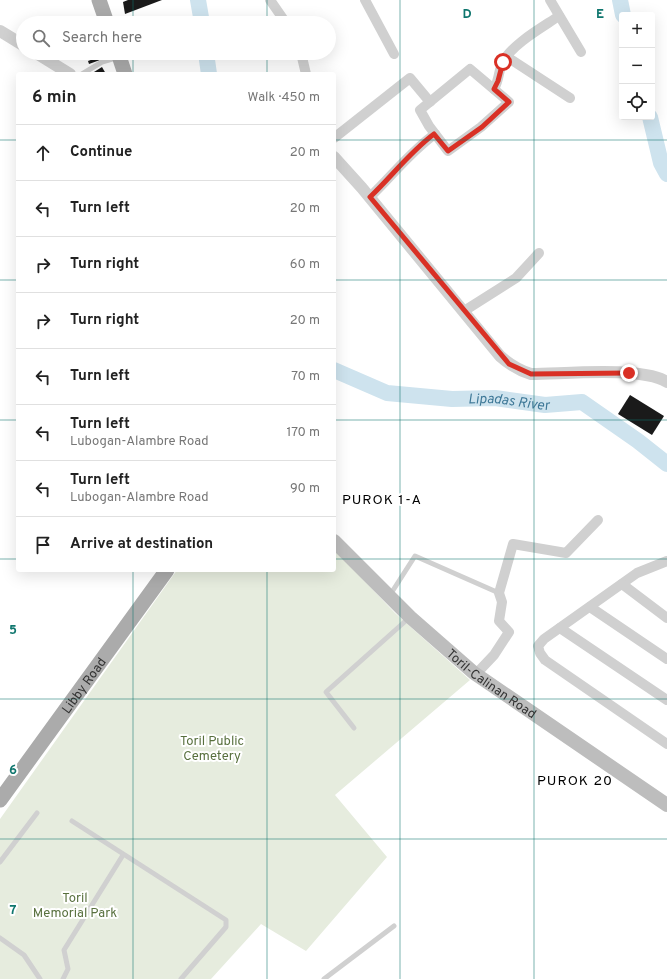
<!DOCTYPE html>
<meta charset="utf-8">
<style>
:root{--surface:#fff;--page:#f2f2f2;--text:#222;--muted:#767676;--line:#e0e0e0}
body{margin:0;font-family:Overpass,sans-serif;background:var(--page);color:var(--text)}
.controls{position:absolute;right:12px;top:12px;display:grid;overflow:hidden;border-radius:4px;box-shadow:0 4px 16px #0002}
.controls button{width:36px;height:36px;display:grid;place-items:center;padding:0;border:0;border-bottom:1px solid var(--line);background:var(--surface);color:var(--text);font:20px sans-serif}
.stop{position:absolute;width:12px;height:12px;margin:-9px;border:3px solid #d93025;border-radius:50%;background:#fff}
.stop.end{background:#d93025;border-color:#fff;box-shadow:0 1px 4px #0008}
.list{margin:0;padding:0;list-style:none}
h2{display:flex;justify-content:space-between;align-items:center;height:52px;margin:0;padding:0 16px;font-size:17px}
h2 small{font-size:13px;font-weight:400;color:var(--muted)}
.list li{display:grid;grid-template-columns:26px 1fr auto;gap:12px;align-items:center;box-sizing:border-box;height:56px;padding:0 16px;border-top:1px solid var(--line)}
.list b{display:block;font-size:15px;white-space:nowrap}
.list p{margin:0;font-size:13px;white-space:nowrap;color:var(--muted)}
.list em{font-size:13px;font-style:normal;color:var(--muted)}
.icon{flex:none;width:22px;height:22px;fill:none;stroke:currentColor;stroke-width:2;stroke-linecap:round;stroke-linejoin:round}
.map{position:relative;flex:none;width:667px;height:979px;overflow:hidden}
.search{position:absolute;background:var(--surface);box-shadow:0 4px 16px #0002;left:16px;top:16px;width:320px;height:44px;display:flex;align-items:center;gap:10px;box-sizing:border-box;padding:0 14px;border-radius:22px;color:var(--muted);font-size:15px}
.panel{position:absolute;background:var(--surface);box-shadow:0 4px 16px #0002;left:16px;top:72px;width:320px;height:500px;border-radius:4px}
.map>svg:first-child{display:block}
.green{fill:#e6ecde}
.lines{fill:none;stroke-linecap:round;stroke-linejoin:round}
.river{stroke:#cee3ee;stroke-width:16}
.building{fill:#1a1a1a}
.service{stroke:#d0d0d0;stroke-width:5}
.minor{stroke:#d0d0d0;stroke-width:10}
.tertiary{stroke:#d0d0d0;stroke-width:12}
.secondary{stroke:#bdbdbd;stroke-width:14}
.primary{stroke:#ababab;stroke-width:15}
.route{stroke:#d93025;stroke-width:5}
.grid{fill:none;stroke:#0f766e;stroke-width:1;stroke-opacity:0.55}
.labels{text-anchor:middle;stroke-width:4;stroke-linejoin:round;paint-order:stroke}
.street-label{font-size:13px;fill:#333;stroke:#fff}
.park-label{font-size:13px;fill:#58703e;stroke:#fff}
.water-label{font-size:14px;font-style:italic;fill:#3e7897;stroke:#fff}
.neighbourhood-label{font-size:14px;letter-spacing:1px;fill:#000;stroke:#fff}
.grid-label{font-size:13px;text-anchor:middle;font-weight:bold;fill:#0f766e;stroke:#fff;stroke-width:4;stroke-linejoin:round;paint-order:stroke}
</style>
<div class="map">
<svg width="667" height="979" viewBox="0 0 667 979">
<rect width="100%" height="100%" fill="#fff"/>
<polygon class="green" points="334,549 395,613 470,680 335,795 387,857 306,951 261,924 211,979 0,979 0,819 177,570 334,570"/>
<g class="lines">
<g class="river">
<polyline points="198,0 202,23"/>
<polyline points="620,0 623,15"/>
<polyline points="206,53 209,74"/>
<polyline points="650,117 661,163 667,174"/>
<path id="s1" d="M 334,370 L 387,393 L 452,399 L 495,398 L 545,405 L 582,402 L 638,441 L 667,464"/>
</g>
</g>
<g class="building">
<polygon points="128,0 162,0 125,14 123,2"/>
<polygon points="99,57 100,60 89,64 88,61"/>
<polygon points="102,67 106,74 95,74 94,72"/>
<polygon points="630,395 664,416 652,435 618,414"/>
</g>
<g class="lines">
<g class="service">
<polyline points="82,74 102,62 119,57"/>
<polyline points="390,595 415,556 499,593"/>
<polyline points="354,728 326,692 410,617"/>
<polyline points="72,821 226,920 226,927 181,979"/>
<polyline points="0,862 37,813"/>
<polyline points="0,938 24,955 40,979"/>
<polyline points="63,979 68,969 64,950 123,855"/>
<polyline points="324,979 394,926"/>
</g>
<g class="minor">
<polyline points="270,0 286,23"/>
<polyline points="365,0 394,54"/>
<polyline points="550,0 581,52"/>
<polyline points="301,53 306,74"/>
<polyline points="507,57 570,98"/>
<polygon points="470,69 509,102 481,127 448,151 429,126 420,110"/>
<path d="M 494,89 C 500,78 498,71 503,62 C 512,44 543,27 559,16"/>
<polyline points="334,138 410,78 430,102"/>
<path d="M 370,197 C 392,176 410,152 435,134"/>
<polyline points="464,311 516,278 539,253"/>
<polyline points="667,561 637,573 544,639 538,646 540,653 545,660 667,744"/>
<polyline points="622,584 667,618"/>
<polyline points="590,607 667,659"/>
<polyline points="560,628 667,700"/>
<polyline points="476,674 494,655 509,632 499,621 502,602 499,593 513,544 566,553 598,520"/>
</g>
<g class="tertiary">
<polyline points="0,31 23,45"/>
<polyline points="36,53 70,74"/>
<path d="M 334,157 L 362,188 L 500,356 C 510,365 518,370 531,374 C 564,374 641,366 667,382"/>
</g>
<path class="secondary" id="s2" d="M 334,541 L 410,617 L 474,673 L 667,805"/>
<g class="primary">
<polyline points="99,0 107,23"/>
<polyline points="118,53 125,74"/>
<path id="s3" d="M 0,800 L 167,570"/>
</g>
</g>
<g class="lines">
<path class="route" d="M 503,62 L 498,81 L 494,89 L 509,102 L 482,127 L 448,151 L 434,134 C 410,152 392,176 370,197 L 509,364 L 531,374 L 629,373"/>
</g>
<path class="grid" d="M 133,0 L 133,23M 267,0 L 267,23M 400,0 L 400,979M 534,0 L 534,979M 133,53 L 133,74M 267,53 L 267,74M 0,140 L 18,140M 334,140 L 667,140M 0,280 L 18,280M 334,280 L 667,280M 0,420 L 18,420M 334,420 L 667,420M 0,559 L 18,559M 334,559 L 667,559M 133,570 L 133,979M 267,570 L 267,979M 0,699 L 667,699M 0,839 L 667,839"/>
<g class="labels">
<g class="street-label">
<text dy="5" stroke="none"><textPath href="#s2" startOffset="213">Toril-Calinan Road</textPath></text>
<text dy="5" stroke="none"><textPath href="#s3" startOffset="142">Libby Road</textPath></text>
</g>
<g class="park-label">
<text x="212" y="745">Toril Public<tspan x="212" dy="15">Cemetery</tspan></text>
<text x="75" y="902">Toril<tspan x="75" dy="15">Memorial Park</tspan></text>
</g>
<g class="water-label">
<text dy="5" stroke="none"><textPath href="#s1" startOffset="180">Lipadas River</textPath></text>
</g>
<g class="neighbourhood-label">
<text x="382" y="504">PUROK 1-A</text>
<text x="575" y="785">PUROK 20</text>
</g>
</g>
<g class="grid-label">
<text x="467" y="18">D</text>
<text x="600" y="18">E</text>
<text x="13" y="634">5</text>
<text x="13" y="774">6</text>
<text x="13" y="914">7</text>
</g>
</svg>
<div class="controls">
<button>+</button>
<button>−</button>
<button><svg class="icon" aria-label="locate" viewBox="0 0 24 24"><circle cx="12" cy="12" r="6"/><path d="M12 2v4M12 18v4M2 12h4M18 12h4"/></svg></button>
</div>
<div class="stop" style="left:503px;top:62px"></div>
<div class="stop end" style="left:629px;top:373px"></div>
<div class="search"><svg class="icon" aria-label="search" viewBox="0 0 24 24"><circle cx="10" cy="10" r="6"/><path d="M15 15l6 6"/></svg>Search here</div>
<section class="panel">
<h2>6 min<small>Walk · 450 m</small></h2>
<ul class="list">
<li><svg class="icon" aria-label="ahead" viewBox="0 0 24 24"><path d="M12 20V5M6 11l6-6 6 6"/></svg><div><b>Continue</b></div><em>20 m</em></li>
<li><svg class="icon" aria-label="left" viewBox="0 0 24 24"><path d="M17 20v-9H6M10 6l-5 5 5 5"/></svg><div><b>Turn left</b></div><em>20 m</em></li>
<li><svg class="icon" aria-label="right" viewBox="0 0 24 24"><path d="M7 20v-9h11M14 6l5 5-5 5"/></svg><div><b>Turn right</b></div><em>60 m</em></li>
<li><svg class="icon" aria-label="right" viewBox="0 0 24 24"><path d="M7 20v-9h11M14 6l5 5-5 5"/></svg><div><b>Turn right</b></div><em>20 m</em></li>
<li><svg class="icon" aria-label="left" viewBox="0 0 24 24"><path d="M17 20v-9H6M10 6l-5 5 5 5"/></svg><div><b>Turn left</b></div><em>70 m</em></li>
<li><svg class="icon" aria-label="left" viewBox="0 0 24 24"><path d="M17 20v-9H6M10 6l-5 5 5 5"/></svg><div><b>Turn left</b><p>Lubogan-Alambre Road</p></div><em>170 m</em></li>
<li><svg class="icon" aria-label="left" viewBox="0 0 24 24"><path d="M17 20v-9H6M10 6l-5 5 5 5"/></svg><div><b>Turn left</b><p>Lubogan-Alambre Road</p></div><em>90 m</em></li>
<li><svg class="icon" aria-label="arrive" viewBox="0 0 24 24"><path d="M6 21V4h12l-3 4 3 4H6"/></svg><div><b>Arrive at destination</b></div></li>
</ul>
</section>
</div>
